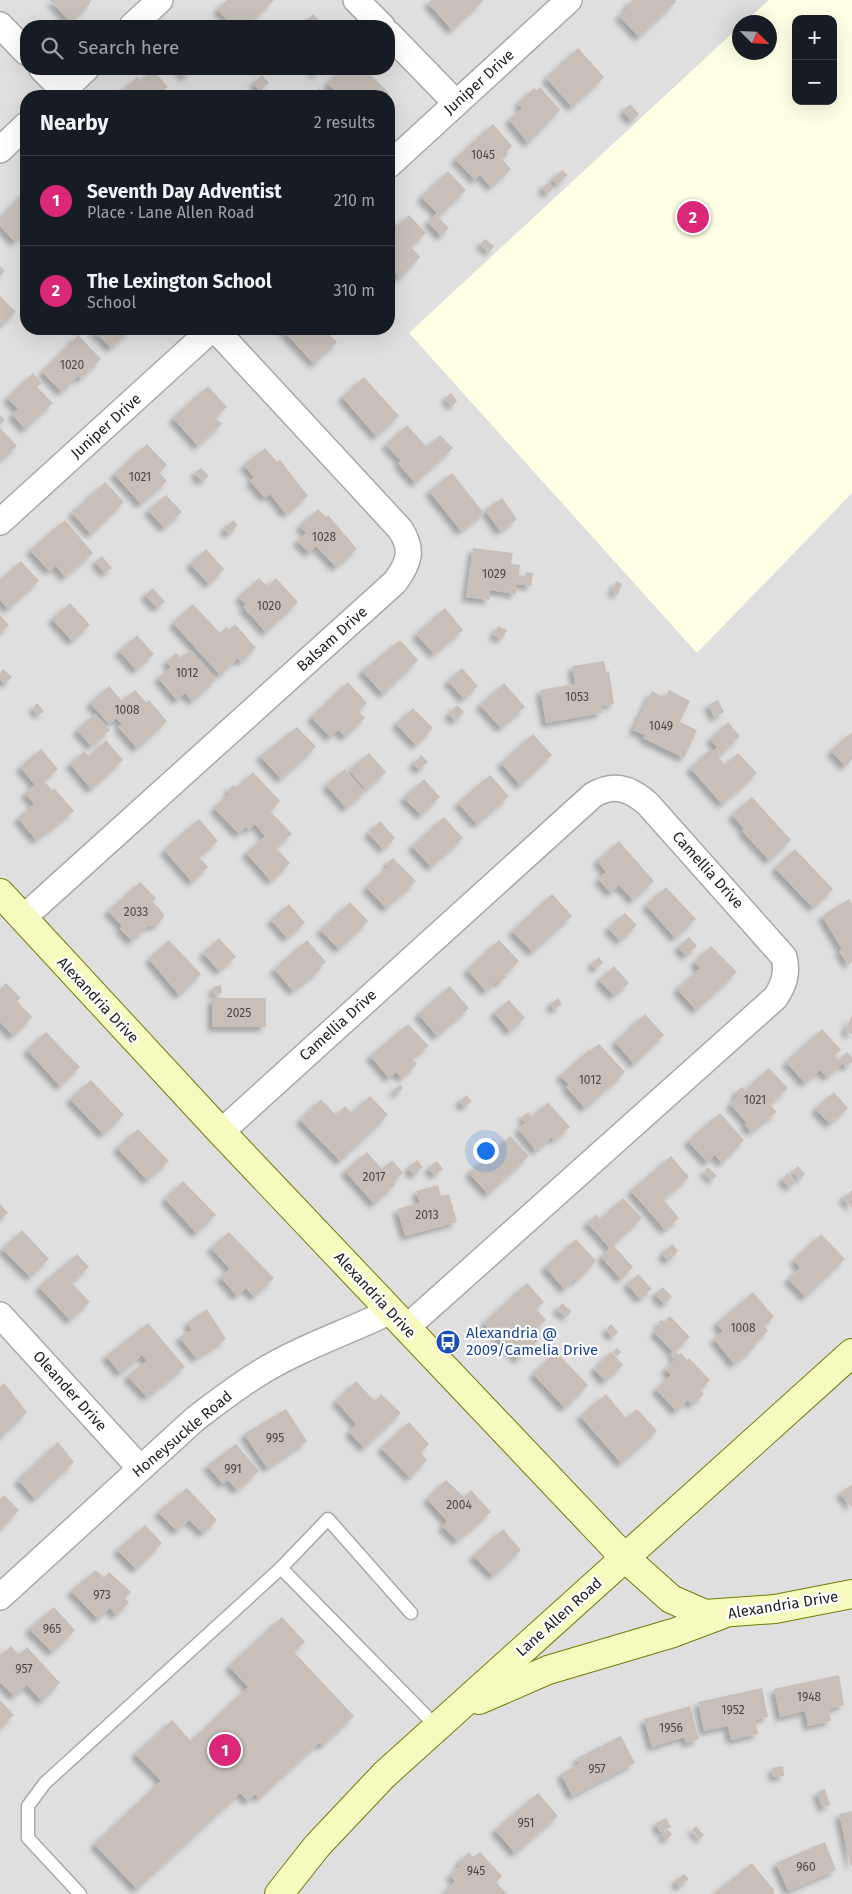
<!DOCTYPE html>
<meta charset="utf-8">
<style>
:root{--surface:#171b24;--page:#242831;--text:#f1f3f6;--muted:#9ea1a6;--line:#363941;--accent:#db2777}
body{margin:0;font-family:"Fira Sans",sans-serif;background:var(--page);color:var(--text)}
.controls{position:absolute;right:15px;top:15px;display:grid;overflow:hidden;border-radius:10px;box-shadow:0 5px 20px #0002}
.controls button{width:45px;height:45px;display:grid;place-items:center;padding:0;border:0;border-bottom:1px solid var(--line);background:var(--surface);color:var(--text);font:25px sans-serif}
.compass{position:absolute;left:732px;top:15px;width:45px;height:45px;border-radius:50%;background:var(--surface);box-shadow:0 5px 20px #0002;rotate:114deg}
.you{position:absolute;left:485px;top:1150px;width:18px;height:18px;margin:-12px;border:4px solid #fff;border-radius:50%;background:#1a73e8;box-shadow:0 0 0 8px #1a73e833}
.badge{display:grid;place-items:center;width:32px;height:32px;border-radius:50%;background:var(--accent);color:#fff;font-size:16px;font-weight:700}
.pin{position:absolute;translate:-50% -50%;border:2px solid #fff;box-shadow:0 1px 5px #0006}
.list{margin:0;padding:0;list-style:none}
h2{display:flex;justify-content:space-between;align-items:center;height:65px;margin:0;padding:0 20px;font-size:21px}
h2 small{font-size:16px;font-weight:400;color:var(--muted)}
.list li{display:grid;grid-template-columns:32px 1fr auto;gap:15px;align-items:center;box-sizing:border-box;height:90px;padding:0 20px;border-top:1px solid var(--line)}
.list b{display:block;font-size:19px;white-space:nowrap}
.list p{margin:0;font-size:16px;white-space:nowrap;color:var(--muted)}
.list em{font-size:16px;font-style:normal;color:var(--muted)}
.icon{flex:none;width:28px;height:28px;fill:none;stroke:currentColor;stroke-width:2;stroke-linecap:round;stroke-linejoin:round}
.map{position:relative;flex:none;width:852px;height:1894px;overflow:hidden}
.search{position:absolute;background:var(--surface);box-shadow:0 5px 20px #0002;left:20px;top:20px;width:375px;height:55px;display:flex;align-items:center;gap:12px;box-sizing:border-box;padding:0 18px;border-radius:20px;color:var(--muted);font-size:19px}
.panel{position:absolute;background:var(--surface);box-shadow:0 5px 20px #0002;left:20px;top:90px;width:375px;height:245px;border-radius:20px}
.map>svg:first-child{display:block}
.residential{fill:#e0dfdf;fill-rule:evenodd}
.education{fill:#ffffe5;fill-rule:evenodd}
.building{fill:#c7bfb8;filter:url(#shadow)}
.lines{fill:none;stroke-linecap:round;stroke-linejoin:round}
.lane-casing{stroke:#a9a9a9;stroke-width:15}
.street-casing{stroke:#a9a9a9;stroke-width:28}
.secondary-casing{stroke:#707d05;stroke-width:30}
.lane{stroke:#fff;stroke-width:12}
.street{stroke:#fff;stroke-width:25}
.secondary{stroke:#f7fabf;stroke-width:28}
.labels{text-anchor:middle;stroke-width:4.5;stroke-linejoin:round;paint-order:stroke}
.number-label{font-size:12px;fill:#4b4948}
.street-label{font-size:15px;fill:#222;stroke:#fff}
.transit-label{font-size:15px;fill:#164399;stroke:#fff;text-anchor:start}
</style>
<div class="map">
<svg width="852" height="1894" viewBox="0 0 852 1894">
<defs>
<filter id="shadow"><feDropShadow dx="-4.5" dy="4.5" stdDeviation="2.5" flood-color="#0004"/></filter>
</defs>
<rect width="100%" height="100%" fill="#f2efe9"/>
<path class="residential" d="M 0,0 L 852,0 L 852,1894 L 0,1894 ZM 796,19 L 833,19 L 833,101 L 796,101 ZM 740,22 L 770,22 L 770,52 L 740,52 ZM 26,26 L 389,26 L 389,69 L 26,69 ZM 26,96 L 389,96 L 389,329 L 26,329 Z"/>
<path class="education" d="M 769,0 L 852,0 L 852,493 L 697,653 L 409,333 L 739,27 L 740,52 L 770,52 L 770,22 L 745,22 ZM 796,19 L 833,19 L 833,101 L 796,101 Z"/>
<g class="building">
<polygon points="50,0 92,0 89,3 90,4 71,23"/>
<polygon points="227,0 274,0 251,22 248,19 241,26 233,26 217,9"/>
<polygon points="431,0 484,0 452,30 428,3"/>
<polygon points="632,0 675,0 676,2 639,37 619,16 628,8 626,6"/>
<polygon points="313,14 325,26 301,26"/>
<polygon points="578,48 604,77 572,107 546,78"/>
<polygon points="177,69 194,69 185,77"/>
<polygon points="311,69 322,69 316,75"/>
<polygon points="342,69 365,69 389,93 386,96 331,96 336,92 327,83"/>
<polygon points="153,70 168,87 158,96 121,96 119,94 137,77 141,81"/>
<polygon points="262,75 269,83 260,91 253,83"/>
<polygon points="540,87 560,110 528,143 509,120 522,108 518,103 534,88 537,90"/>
<polygon points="319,88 326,96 310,96"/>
<polygon points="245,90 250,96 237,96"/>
<polygon points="630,104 639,114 632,121 623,111"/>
<polygon points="493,124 512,146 506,152 508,154 503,159 500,157 511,169 491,187 480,175 475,180 455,159"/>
<polygon points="562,170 568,175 557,185 552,179"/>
<polygon points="448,171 466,190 438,217 449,228 441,236 428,222 437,213 421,197"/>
<polygon points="548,182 554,188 547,194 542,188"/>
<polygon points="26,191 26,237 23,234 15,242 0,226 0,217"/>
<polygon points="409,215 426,233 389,268 389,227 394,222 397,226"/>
<polygon points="485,239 494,246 489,252 480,244"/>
<polygon points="412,248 420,257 400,278 391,268"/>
<polygon points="0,266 5,271 0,276"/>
<polygon points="0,296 16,312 2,325 0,323"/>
<polygon points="92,329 132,329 111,348"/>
<polygon points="282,329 324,329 337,342 314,364"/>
<polygon points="78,335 101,359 81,379 78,376 62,392 42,372"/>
<polygon points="33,373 42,383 37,387 53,403 25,429 12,414 18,409 7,398"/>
<polygon points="364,377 399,416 376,436 342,397"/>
<polygon points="208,386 227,407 215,417 222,424 198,446 173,418"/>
<polygon points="451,393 457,401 452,406 445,398"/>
<polygon points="0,415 5,420 0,425"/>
<polygon points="407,425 427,447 440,435 453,448 415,483 398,463 401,461 386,445"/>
<polygon points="0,428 17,446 0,461"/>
<polygon points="147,444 167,465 159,472 167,481 141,504 114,474"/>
<polygon points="265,448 277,462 280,460 308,496 286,514 270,494 265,498 250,481 254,477 244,465"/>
<polygon points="201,468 209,476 202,481 194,473"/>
<polygon points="452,473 484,513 461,531 429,491"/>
<polygon points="105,482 124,502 91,534 72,513"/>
<polygon points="166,495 182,512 164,528 148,510"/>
<polygon points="502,498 517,519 500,531 485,510"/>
<polygon points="318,509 326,517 328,515 357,549 336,567 316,546 309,553 297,541 306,533 300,526"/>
<polygon points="65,520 93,553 65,577 56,566 49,571 30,550"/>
<polygon points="233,520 238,525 229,534 224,529"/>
<polygon points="473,548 513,553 511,564 520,565 519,575 525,576 526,572 533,573 531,586 517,584 516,594 490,590 489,600 466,597"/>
<polygon points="206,549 224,569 209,584 190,564"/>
<polygon points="102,556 112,568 105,573 95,562"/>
<polygon points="21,561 39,581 8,609 0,600 0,580"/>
<polygon points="259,578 267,586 276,578 298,602 266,632 243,607 246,605 239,597"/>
<polygon points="616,581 622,584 618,594 612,592"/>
<polygon points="153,588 165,602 157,608 145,595"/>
<polygon points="70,603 90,625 72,641 52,619"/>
<polygon points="193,604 220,633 226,627 229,630 235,624 256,648 241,662 238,658 220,675 173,623"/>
<polygon points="445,608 463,630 434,654 416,634"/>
<polygon points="0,615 9,625 0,633"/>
<polygon points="498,626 507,630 502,639 493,635"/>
<polygon points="137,635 154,654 136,670 119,651"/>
<polygon points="400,640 418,660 383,694 362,671"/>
<polygon points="190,650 216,680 192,701 185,693 177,700 158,678 171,667 166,662 176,653 181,658"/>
<polygon points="604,661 606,672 609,671 614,704 601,706 602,713 546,723 540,690 575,684 572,666"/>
<polygon points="462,668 478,686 464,699 448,681"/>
<polygon points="3,669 12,677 5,684 0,679 0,673"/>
<polygon points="348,682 367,703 359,711 365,718 345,737 338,730 330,737 311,717"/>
<polygon points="504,683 525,707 501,728 480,705"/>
<polygon points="109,686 122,701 135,690 146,702 149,700 167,721 137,748 118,727 122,724 116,718 109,724 90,703"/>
<polygon points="669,690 690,701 680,722 697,730 684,758 643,738 645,735 633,730 652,691 665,698"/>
<polygon points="718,700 724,712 714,717 708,705"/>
<polygon points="37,703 44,711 39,715 33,708"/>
<polygon points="457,705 464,712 455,721 448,714"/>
<polygon points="413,708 433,728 416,745 396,724"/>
<polygon points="95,714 110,730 91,746 77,730"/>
<polygon points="728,722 740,736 718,757 725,765 738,753 757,773 722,804 690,768 711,749 713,751 717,747 710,739"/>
<polygon points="297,727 316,747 281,779 260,756"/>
<polygon points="852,732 852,759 845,766 831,751"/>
<polygon points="533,734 552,755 520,785 501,763"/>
<polygon points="106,740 123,760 91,789 70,764 84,751 89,756"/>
<polygon points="41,749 58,769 44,781 52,790 54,788 74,811 36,840 18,818 34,804 25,793 35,785 20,767"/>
<polygon points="369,753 386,772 366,790 349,770"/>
<polygon points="421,755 428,762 419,770 413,764"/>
<polygon points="345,769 365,792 346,808 326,785"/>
<polygon points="253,772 280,801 270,811 292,834 276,848 290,863 271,881 246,853 265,836 255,824 249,830 246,827 239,834 214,808 230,793 228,790 233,785 236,788"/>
<polygon points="490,775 509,796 477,824 458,803"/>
<polygon points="424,779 440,797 421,815 404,798"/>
<polygon points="752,797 791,840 769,860 742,831 744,829 732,815"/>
<polygon points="444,817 463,838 431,867 412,846"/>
<polygon points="199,819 218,841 199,857 208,867 192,882 164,850"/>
<polygon points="380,821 395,838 383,849 368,833"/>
<polygon points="619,841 654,881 633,900 619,885 611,893 598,879 606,872 597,861"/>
<polygon points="795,849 833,889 813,908 775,868"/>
<polygon points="393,858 416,881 386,908 366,887 389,866 387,863"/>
<polygon points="140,882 156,898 153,902 164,914 164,917 156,926 154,924 150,927 149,925 132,941 120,929 122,926 108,911"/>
<polygon points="666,887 696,919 675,938 646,905"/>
<polygon points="552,894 572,916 532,952 512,931"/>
<polygon points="849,899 852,904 852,962 848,964 839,951 842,949 822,916"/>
<polygon points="350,902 368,921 339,949 320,930"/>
<polygon points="289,904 305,923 287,938 271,920"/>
<polygon points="625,913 637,925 620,941 608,928"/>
<polygon points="689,937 697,946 686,956 678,947"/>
<polygon points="219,938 236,957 219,971 203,953"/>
<polygon points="169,940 201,974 179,995 149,959"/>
<polygon points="307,940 326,962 318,968 320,970 293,991 274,969"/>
<polygon points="499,940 519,961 504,975 506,977 499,983 497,981 486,991 467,970"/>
<polygon points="711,946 737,972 696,1010 677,989 700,968 694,962"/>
<polygon points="599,957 603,963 595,969 591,964"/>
<polygon points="614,966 629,983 614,996 599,980"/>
<polygon points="6,983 21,998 17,1001 32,1017 13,1036 0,1022 0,989"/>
<polygon points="221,985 222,993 214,995 213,987"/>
<polygon points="450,986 469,1008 437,1036 418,1014"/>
<rect x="212" y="998" width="54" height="29"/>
<polygon points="558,998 562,1004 554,1010 550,1004"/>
<polygon points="509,1000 525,1018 510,1031 494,1013"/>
<polygon points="645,1014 664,1035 634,1064 615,1042"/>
<polygon points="852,1015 852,1034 845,1031"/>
<polygon points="408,1024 429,1046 411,1058 417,1064 402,1078 396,1072 389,1078 370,1056"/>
<polygon points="822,1029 841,1050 834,1056 838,1060 847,1052 852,1057 852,1062 846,1067 843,1063 827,1077 820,1070 805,1083 786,1062"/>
<polygon points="46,1032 80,1067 60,1086 27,1050"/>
<polygon points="599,1044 625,1072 585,1108 566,1087 569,1085 560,1076 589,1050 590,1051"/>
<polygon points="769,1068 788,1088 770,1105 777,1112 751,1132 745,1125 747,1123 730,1104 738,1096 735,1093 742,1087 745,1090"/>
<polygon points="91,1080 124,1115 103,1134 70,1099"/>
<polygon points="400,1084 403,1088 397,1094 394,1090"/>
<polygon points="834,1092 848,1108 830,1124 815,1109"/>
<polygon points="466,1095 472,1101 464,1107 459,1102"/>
<polygon points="370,1096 388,1115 340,1161 300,1120 321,1099 336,1115 345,1106 352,1113"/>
<polygon points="548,1102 570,1127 554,1140 552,1137 536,1151 518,1129 526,1122 521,1118 528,1112 532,1117"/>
<polygon points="720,1113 744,1140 722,1163 715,1155 707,1162 688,1141"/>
<polygon points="138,1129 169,1161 147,1180 117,1148"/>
<polygon points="510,1136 529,1156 488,1194 469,1173 487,1157 480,1150 493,1138 500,1146"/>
<polygon points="367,1152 382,1169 392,1160 403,1173 394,1181 396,1184 374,1204 345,1171"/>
<polygon points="671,1156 689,1177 663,1199 679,1218 665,1230 631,1191"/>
<polygon points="417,1160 423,1167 414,1175 408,1168"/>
<polygon points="437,1161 443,1169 434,1175 428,1168"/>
<polygon points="798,1166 805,1174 800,1179 793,1171"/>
<polygon points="708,1167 717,1176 712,1180 704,1172"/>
<polygon points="788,1173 796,1182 789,1187 782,1179"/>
<polygon points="183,1181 216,1215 196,1233 165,1199"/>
<polygon points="438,1185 441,1196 449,1194 457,1222 405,1236 397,1209 420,1203 416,1191"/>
<polygon points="852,1190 852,1208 843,1198"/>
<polygon points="623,1198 642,1218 613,1245 633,1267 621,1279 601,1257 610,1248 587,1223 596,1214 600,1219"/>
<polygon points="0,1204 8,1213 0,1220"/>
<polygon points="22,1230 49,1259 30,1277 2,1249"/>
<polygon points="229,1232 274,1278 254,1297 246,1288 237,1296 220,1277 230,1269 211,1248"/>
<polygon points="821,1234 845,1259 805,1297 788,1279 800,1268 794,1260"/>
<polygon points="576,1239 596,1261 576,1281 575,1279 564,1289 545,1267"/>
<polygon points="672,1244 678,1251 668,1261 662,1254"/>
<polygon points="77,1254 89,1267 72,1283 90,1302 70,1320 39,1287"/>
<polygon points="638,1274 652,1289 640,1299 627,1284"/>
<polygon points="527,1283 544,1302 536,1309 546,1320 534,1331 541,1338 518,1359 484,1323"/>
<polygon points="663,1287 672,1297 664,1304 655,1294"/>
<polygon points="753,1292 774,1317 764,1326 768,1331 753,1345 755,1347 734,1364 714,1339 723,1331 716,1324"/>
<polygon points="562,1303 571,1311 567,1317 557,1310"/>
<polygon points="207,1309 226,1339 196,1358 179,1337 192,1330 187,1323"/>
<polygon points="670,1316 690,1337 675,1351 679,1355 681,1353 687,1360 689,1358 710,1380 700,1390 704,1394 692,1405 688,1400 676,1411 656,1389 671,1375 665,1369 676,1359 671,1354 673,1352 654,1332 661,1326 658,1323 661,1320 664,1322"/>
<polygon points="148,1323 185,1367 147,1397 127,1376 147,1361 142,1355 120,1373 106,1356"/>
<polygon points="611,1324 618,1332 613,1337 606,1330"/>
<polygon points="617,1348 621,1352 617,1356 613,1352"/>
<polygon points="556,1352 588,1385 565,1408 533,1374"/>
<polygon points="611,1352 623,1365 605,1381 594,1369"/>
<polygon points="356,1381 375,1401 381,1394 401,1413 364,1448 349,1432 356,1424 336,1401"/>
<polygon points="4,1383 27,1412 0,1438 0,1386"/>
<polygon points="606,1394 626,1418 637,1409 657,1431 621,1463 580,1416"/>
<polygon points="286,1409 307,1441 267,1468 244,1434"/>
<polygon points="409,1422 429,1444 421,1453 427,1460 410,1478 381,1448"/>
<polygon points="58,1442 74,1462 35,1499 18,1480"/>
<polygon points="236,1444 259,1471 237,1490 228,1480 223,1484 207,1466"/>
<polygon points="446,1480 464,1497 471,1490 491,1512 457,1541 442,1526 447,1521 427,1499"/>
<polygon points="852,1484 852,1507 840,1494"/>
<polygon points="187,1488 217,1520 203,1533 189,1520 177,1531 158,1512"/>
<polygon points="4,1495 19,1510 0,1530 0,1499"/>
<polygon points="145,1525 162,1543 136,1569 117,1550"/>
<polygon points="503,1529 521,1550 493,1576 473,1556"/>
<polygon points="96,1570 104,1578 109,1572 131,1592 125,1598 129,1603 116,1615 110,1608 98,1619 71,1591"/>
<polygon points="54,1607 75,1630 52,1652 29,1629"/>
<polygon points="282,1617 305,1642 294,1652 354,1716 322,1746 319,1743 259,1798 255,1794 248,1801 240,1793 137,1889 94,1844 161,1781 135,1754 172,1720 191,1741 248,1687 229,1666"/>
<polygon points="11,1646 19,1655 27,1647 60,1683 42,1701 27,1685 14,1696 0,1682 0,1656"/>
<polygon points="839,1675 844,1705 829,1709 831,1721 808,1726 805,1711 780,1717 774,1689"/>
<polygon points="762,1688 768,1717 755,1720 758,1734 731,1740 728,1726 704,1731 698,1702"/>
<polygon points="0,1700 14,1715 0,1728"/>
<polygon points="690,1706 699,1739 686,1743 684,1737 652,1747 644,1719"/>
<polygon points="621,1736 635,1763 572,1796 561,1774 579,1764 577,1758"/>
<polygon points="783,1766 784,1776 773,1777 772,1768"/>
<polygon points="825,1789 830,1805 822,1807 817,1792"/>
<polygon points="538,1793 558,1816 515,1853 495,1830"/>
<polygon points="852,1811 852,1866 851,1866 839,1814"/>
<polygon points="666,1818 671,1827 660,1832 656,1823"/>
<polygon points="696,1826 704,1835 700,1839 692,1830"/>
<polygon points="667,1829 672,1834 667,1840 662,1835"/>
<polygon points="825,1842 836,1870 788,1891 776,1863"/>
<polygon points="469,1852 473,1857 480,1852 502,1876 496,1882 507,1894 444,1894 455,1881 450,1875 460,1866 458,1863"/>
<polygon points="752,1863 774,1890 774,1894 713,1894"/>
<polygon points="684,1874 689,1879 679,1887 675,1881"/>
</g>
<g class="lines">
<defs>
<g id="lane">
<polyline points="281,1568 328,1519 411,1613"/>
<polyline points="80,1894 28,1838 28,1806 45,1783 281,1568 437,1727"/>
</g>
<g id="street">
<polyline points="356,0 382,26"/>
<polyline points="0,25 26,52"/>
<polyline points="132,26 160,0"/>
<polyline points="389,34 456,103"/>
<polyline points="42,69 63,90"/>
<polyline points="57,96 86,69"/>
<polyline points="0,150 26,125"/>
<polyline points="389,165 569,0"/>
<polyline points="0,522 212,329"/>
<path d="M 23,918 L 395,582 C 409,563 414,550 400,529 L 215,329"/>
<path d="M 221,1132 L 593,795 C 614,783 629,788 647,803 L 784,957 C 788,973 784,985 775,998 L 406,1328"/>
<polyline points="0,1315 140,1468"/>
<path d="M 0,1597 L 195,1419 C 216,1403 238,1386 261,1372 C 302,1347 348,1332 391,1311"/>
</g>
<g id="secondary">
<polyline points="0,893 221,1132 624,1557 671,1599 705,1614 775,1609 852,1594"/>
<polyline points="479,1700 548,1670 673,1633 721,1615"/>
<polyline points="279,1894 317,1846 384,1775 852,1353"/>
</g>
</defs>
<use href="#lane" class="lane-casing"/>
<use href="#street" class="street-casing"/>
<use href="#secondary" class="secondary-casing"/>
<use href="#lane" class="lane"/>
<use href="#street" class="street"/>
<use href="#secondary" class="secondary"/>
</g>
<defs>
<symbol id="bus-disc" viewBox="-11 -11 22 22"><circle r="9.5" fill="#1a4fb4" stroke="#fff"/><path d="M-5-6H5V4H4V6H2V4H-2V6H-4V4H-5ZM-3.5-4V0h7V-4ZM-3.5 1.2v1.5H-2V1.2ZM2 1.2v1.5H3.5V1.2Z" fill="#fff"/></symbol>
</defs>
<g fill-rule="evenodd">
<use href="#bus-disc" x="434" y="1328" width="28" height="28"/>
</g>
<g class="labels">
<g class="number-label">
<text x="483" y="159">1045</text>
<text x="72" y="369">1020</text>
<text x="140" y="481">1021</text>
<text x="324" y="541">1028</text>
<text x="494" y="578">1029</text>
<text x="269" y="610">1020</text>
<text x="187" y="677">1012</text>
<text x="577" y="701">1053</text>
<text x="127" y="714">1008</text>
<text x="661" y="730">1049</text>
<text x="136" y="916">2033</text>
<text x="239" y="1017">2025</text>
<text x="590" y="1084">1012</text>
<text x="755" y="1104">1021</text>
<text x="374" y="1181">2017</text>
<text x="427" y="1219">2013</text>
<text x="743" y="1332">1008</text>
<text x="275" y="1442">995</text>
<text x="233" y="1473">991</text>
<text x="459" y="1509">2004</text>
<text x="102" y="1599">973</text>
<text x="52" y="1633">965</text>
<text x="24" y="1673">957</text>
<text x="809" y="1701">1948</text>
<text x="733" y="1714">1952</text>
<text x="671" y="1732">1956</text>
<text x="597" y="1773">957</text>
<text x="526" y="1827">951</text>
<text x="806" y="1871">960</text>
<text x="476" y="1875">945</text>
</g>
<g class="street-label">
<text transform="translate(479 82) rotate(-42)" y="5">Juniper Drive</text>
<text transform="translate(106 426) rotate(-42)" y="5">Juniper Drive</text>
<text transform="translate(332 639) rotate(-42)" y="5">Balsam Drive</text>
<text transform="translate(708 870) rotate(48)" y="5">Camellia Drive</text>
<text transform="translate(98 1000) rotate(47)" y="5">Alexandria Drive</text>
<text transform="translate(338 1025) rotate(-42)" y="5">Camellia Drive</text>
<text transform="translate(375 1295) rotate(47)" y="5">Alexandria Drive</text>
<text transform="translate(70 1391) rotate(48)" y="5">Oleander Drive</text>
<text transform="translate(182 1434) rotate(-40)" y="5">Honeysuckle Road</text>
<text transform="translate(783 1605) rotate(-9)" y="5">Alexandria Drive</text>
<text transform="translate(559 1617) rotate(-42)" y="5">Lane Allen Road</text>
</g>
<g class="transit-label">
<text x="466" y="1338">Alexandria @<tspan x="466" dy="17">2009/Camelia Drive</tspan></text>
</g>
</g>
</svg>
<div class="controls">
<button>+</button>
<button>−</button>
</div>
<svg class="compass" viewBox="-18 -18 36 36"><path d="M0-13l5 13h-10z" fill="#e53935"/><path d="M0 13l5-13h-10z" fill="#9ea1a6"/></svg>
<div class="you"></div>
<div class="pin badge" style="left:225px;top:1750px">1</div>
<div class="pin badge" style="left:693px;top:217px">2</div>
<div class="search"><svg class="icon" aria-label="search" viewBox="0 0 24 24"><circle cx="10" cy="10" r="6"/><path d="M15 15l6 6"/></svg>Search here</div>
<section class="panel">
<h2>Nearby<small>2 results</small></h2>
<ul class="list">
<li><span class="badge">1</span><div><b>Seventh Day Adventist</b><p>Place · Lane Allen Road</p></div><em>210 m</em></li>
<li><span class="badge">2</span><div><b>The Lexington School</b><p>School</p></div><em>310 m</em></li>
</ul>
</section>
</div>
